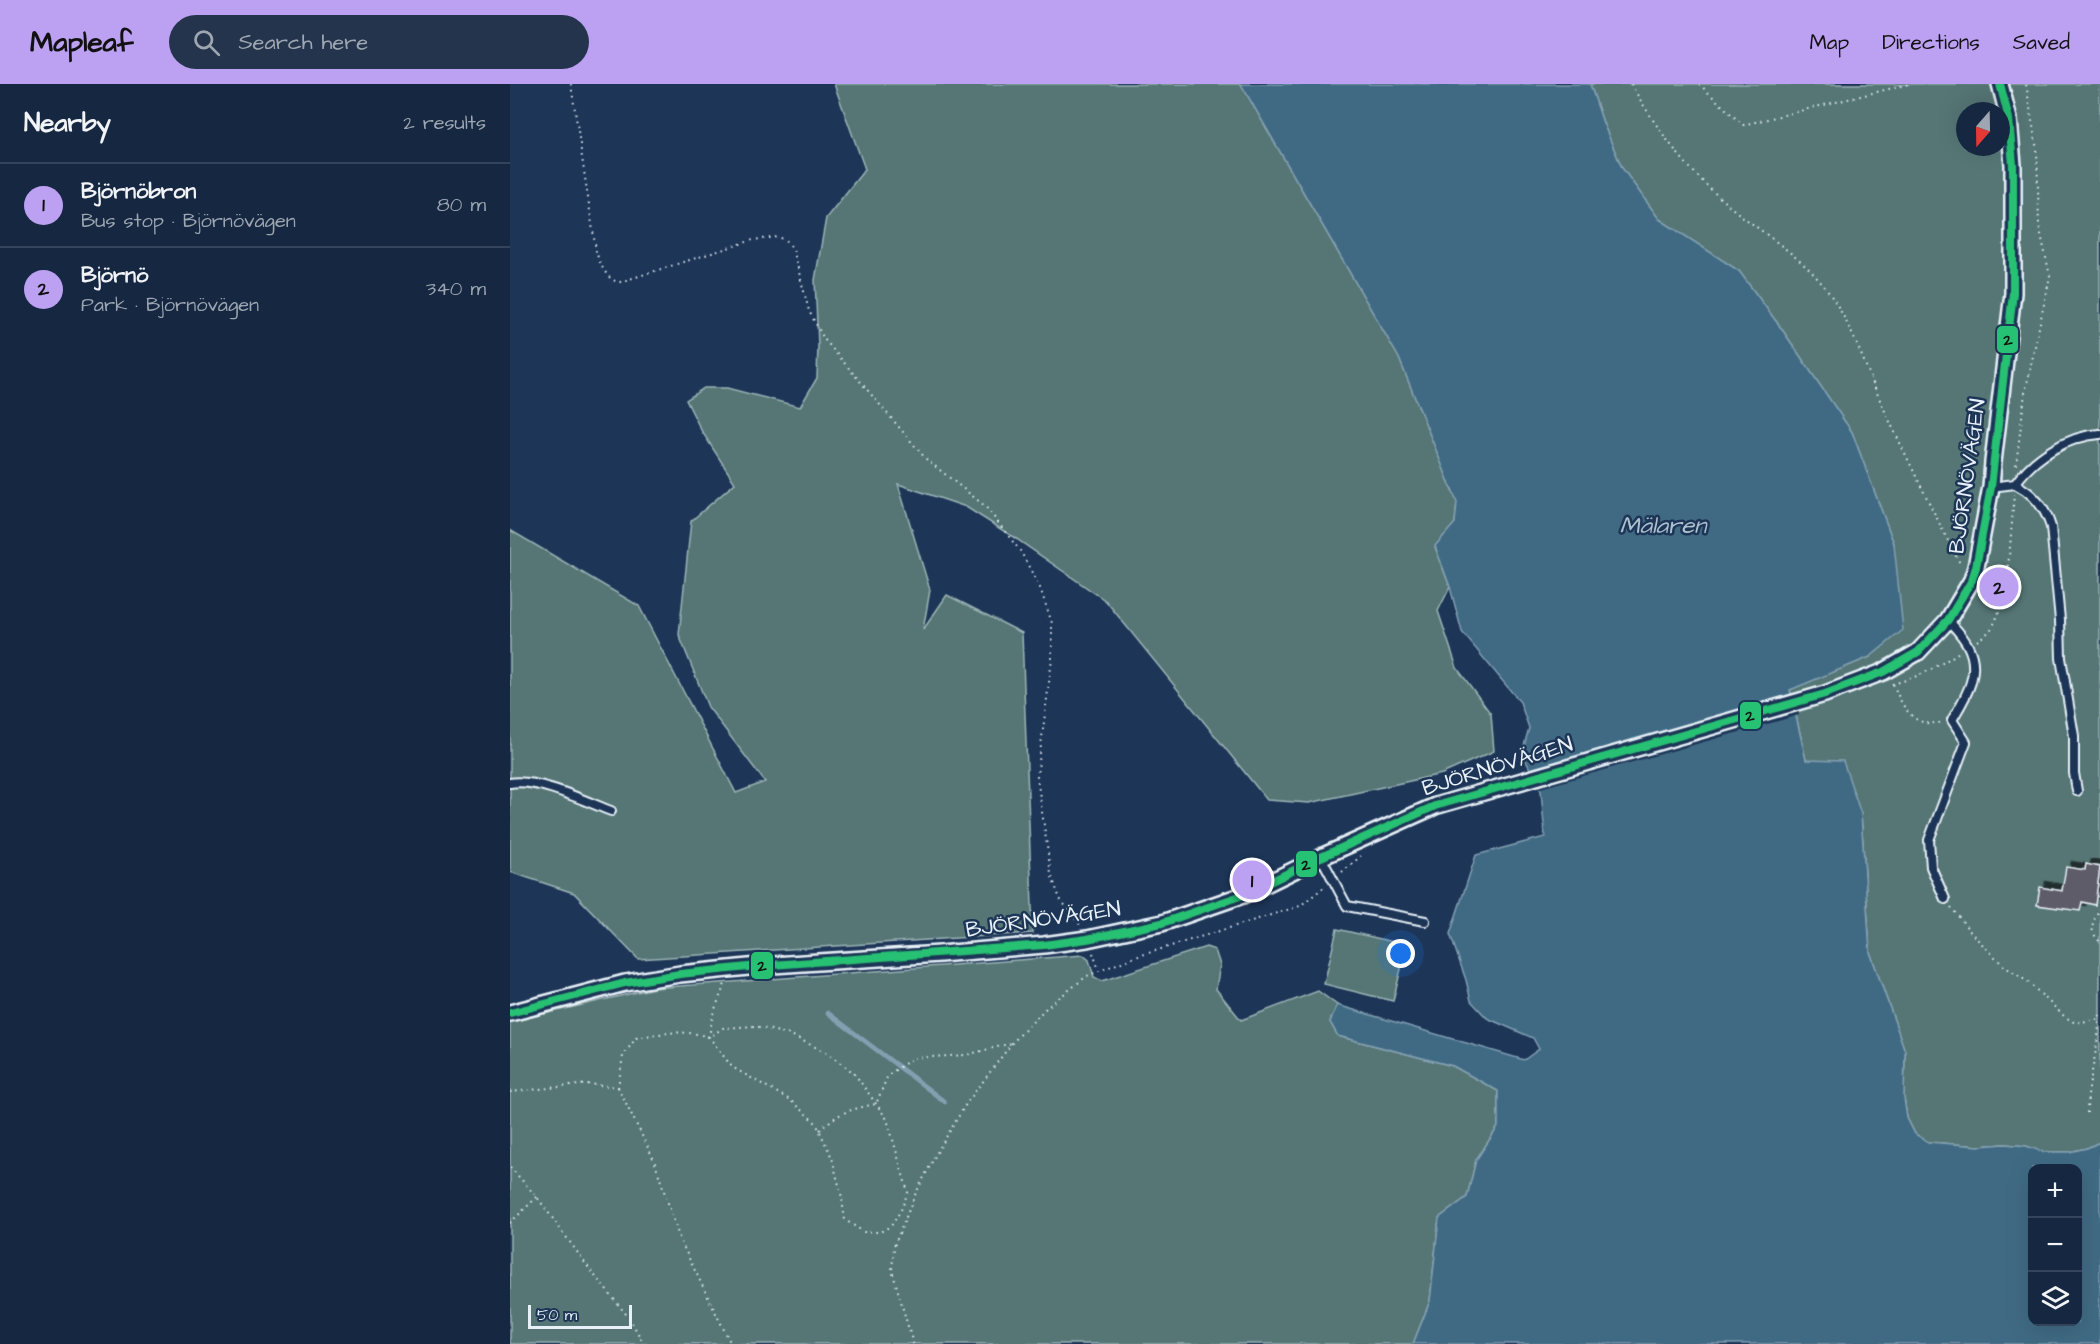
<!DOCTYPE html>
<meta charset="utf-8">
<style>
:root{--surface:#162841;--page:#23344c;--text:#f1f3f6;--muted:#9ea6b1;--line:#35445a;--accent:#bca0f2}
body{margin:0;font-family:"Architects Daughter",sans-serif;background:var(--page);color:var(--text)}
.controls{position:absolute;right:18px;bottom:18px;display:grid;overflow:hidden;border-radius:12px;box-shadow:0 6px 24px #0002}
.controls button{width:54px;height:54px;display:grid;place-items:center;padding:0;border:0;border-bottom:2px solid var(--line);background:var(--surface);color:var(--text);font:30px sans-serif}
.compass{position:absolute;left:1446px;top:18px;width:54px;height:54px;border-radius:50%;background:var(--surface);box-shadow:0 6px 24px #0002;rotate:200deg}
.scale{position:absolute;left:18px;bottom:15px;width:104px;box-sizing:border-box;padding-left:6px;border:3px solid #e8f1f8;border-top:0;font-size:16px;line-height:21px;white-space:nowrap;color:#e8f1f8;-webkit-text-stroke:4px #1d3557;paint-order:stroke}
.you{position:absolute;left:891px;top:870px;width:21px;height:21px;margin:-15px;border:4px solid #fff;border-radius:50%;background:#1a73e8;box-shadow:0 0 0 9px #1a73e833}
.badge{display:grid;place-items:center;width:39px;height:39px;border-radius:50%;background:var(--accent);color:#111;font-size:20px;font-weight:700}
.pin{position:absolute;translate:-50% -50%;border:3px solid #fff;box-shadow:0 2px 6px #0006}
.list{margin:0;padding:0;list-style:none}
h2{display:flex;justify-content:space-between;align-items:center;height:78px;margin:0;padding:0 24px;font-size:26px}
h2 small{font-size:20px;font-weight:400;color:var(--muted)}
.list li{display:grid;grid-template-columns:39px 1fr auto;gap:18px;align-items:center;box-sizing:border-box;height:84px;padding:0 24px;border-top:2px solid var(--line)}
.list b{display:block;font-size:22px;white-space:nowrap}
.list p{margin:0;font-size:20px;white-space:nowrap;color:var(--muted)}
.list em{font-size:20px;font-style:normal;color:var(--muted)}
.icon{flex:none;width:33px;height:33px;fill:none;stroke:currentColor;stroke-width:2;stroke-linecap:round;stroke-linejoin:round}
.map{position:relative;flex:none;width:1590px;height:1260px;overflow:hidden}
header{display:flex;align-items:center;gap:36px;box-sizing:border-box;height:84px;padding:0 30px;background:var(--accent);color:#111}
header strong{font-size:28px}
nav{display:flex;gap:33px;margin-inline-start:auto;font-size:21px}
.search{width:420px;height:54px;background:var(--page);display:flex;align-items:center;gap:15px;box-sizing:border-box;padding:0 21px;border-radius:33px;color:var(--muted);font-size:22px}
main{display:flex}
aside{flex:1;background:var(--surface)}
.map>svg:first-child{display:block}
.green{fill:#557675;stroke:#9eb4b6;stroke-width:1.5;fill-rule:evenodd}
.water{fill:#3f6a84;stroke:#83a0b2;stroke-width:1.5;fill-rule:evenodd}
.pier{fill:#1d3557}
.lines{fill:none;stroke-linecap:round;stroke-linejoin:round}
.stream{stroke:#83a0b2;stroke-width:4.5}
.building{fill:#5e5c69;stroke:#e8f1f8;stroke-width:1.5;filter:url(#shadow)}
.lane-casing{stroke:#e8f1f8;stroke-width:12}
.street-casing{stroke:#e8f1f8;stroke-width:20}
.path{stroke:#e8f1f8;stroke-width:2;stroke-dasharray:1.5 4.5;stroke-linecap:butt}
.lane{stroke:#1d3557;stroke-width:8}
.street{stroke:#1d3557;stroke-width:15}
.bus-1-casing{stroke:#1d3557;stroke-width:12}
.bus-1{stroke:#26c172;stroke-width:8}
.labels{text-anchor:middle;stroke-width:5;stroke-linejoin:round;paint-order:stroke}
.street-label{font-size:22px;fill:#e8f1f8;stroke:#1d3557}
.water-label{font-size:24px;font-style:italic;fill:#adc2cf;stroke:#1d3557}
.line-badge{stroke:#1d3557;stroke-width:2}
.pale-badge-label{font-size:16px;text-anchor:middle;font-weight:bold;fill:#111}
</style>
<header>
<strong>Mapleaf</strong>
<div class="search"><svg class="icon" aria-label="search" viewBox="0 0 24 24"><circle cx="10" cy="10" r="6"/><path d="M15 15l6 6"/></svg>Search here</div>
<nav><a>Map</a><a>Directions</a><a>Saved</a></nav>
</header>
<main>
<aside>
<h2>Nearby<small>2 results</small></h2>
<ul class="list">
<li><span class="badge">1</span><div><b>Björnöbron</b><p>Bus stop · Björnövägen</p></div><em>80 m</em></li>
<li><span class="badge">2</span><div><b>Björnö</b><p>Park · Björnövägen</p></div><em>340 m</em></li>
</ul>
</aside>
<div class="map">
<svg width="1590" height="1260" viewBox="0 0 1590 1260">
<defs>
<filter id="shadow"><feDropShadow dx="5.5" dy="-5.5" stdDeviation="0" flood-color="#0009"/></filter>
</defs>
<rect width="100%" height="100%" fill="#1d3557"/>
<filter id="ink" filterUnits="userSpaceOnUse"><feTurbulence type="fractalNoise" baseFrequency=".0167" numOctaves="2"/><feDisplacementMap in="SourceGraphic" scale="12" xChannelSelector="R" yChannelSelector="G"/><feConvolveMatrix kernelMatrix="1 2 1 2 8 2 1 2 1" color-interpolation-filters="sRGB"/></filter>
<g filter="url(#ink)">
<g class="green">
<polygon points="324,0 731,0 889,274 947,418 945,439 925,463 940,503 928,527 947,584 981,630 984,667 932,690 799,719 757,716 596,517 508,456 456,423 388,400 420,506 413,546 437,511 512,549 523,849 128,875 64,809 0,788 0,446 129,522 226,709 255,698 198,623 169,551 181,437 225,399 191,346 176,316 194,304 217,304 290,323 307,294 308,261 305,196 316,134 355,85"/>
<path d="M 1080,0 L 1590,0 L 1590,1058 L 1577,1064 L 1559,1068 L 1534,1068 L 1516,1062 L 1495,1060 L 1469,1062 L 1418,1058 L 1405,1050 L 1397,1034 L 1394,1014 L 1395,967 L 1360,868 L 1351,730 L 1296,676 L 1280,605 L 1360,573 L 1384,460 L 1342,348 L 1271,244 L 1229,187 L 1149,135 L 1112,84 L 1093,39 ZM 1455,27 L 1491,27 L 1491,63 L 1455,63 Z"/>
<polygon points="827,845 897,861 883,917 814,900"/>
<polygon points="696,863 705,866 710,881 706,905 731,936 808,907 827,921 820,938 828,952 943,982 988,1007 988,1043 966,1076 957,1113 929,1134 920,1217 903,1260 0,1260 0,938 144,904 573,871 579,876 584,893 592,897"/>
</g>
<path class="water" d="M 731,0 L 1080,0 L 1093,39 L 1112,84 L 1149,135 L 1229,187 L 1271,244 L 1342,348 L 1384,460 L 1393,546 L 1360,573 L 1280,606 L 1296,676 L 1333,677 L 1351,730 L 1360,868 L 1395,967 L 1394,1014 L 1397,1034 L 1405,1050 L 1418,1058 L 1469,1062 L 1495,1060 L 1516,1062 L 1534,1068 L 1559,1068 L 1577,1064 L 1590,1058 L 1590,1260 L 903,1260 L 920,1217 L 929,1134 L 957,1113 L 966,1076 L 988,1043 L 988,1007 L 943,982 L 828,952 L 820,938 L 827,921 L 1014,976 L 1029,965 L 1023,954 L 977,934 L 961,917 L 956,896 L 940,850 L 966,771 L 1035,753 L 1031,707 L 1012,669 L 1019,644 L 1010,618 L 952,548 L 940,503 L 925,462 L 945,439 L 947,418 L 889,274 ZM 1522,1084 L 1568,1084 L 1568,1238 L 1522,1238 Z"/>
<polygon class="pier" points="1285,611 1289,631 1027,705 1018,686"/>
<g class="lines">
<polyline class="stream" points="318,929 435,1018"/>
</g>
<polygon class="building" points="1576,780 1590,783 1585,821 1572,818 1570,827 1527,821 1530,803 1552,807 1556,783 1575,786"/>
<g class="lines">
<defs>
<g id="lane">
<path d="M 1505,400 C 1523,409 1535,423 1541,443 L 1550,536 L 1551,574 L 1564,652 L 1564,689 L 1567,707"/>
<path d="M 1481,403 L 1505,400 C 1524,373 1558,352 1590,350"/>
<path d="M 0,699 C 27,694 75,717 101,727"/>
<polyline points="811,773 837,822 915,837"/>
<path d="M 1435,815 L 1421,783 L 1419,756 L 1456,658 L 1442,636 C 1455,614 1472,589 1458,562 C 1454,553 1445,544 1438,536"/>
</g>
<polyline id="street" points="0,929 115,899 170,890 248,882 430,870 534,861 577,855 652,839 733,811 811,773 925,722 1315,610 1373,588 1408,568 1438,536 1462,496 1466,483 1481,403 1483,378 1503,209 1503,81 1499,35 1490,0"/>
</defs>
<use href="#lane" class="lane-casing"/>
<use href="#street" class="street-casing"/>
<g class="path">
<path d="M 61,0 L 86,167 C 89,178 97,198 110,198 L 243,156 L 268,153 L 276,156 L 283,165 L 299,227 L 314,255 L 416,375 L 475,422 L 511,468 L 530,504 L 542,539 L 542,575 L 527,693 L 541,790 L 550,815 L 571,842"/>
<path d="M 1121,0 C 1147,46 1177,86 1217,120 C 1250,148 1291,171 1317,206 C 1341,239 1354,279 1370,316 C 1392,365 1417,414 1441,463 L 1451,481"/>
<polyline points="1189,0 1233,41 1399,0"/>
<polyline points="1506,381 1515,309 1540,192 1529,141 1527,66 1516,0"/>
<polyline points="1474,503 1493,513"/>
<path d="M 1467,557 C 1471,553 1478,550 1481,545 C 1499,519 1501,444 1504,410"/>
<path d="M 1382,600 C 1407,594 1428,583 1449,568"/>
<path d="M 1383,600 C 1393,624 1403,645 1433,638"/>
<polyline points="832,788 851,772"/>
<polyline points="1587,812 1590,814"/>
<polyline points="1441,823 1462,850 1494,882 1518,898 1554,932 1565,939 1589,935 1590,931"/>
<path d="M 1590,823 C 1583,840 1577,844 1590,858"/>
<polyline points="583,869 589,886"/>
<polyline points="108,1003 144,1076 170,1156 221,1260"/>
<path d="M 0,1008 L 79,1000 L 108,1003 L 113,972 L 126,954 C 153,949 172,945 199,953 L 213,944 L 245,942 L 281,951 L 317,969 L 344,989 L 377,1035 L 398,1108 L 391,1126 L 381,1142 L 370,1148 L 354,1148 L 335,1136 L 331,1109 L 322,1074 L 306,1039 L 280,1016 L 222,983 L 199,953 L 203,930 L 215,900"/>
<path d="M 1577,1029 C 1577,997 1589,967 1589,935"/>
<path d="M 310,1046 C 328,1028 342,1025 366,1020 L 378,991 L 403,974 L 456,971 L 502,959"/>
<polyline points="0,1083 27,1113 81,1187 120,1235 134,1260"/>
<polyline points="0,1139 27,1113"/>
<polyline points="403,1260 382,1186 384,1162 405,1111 426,1070 456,1020 502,959 536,924 577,892 619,875 790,822 814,803"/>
</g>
<use href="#lane" class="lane"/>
<use href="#street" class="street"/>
<defs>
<polyline id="bus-1" points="0,929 115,899 170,890 248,882 534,861 577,855 652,839 733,811 811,773 925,722 1315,610 1373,588 1408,568 1438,536 1462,496 1466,483 1481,403 1503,209 1503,81 1499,35 1490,0"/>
</defs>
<use href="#bus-1" class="bus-1-casing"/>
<use href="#bus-1" class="bus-1"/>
</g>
</g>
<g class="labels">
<g class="street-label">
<text transform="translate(1456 392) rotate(-82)" y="8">BJÖRNÖVÄGEN</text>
<text transform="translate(987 681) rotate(-17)" y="8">BJÖRNÖVÄGEN</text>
<text transform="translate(533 834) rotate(-8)" y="8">BJÖRNÖVÄGEN</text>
</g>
<g class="water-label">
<text x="1153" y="449">Mälaren</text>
</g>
</g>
<g class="line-badge">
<rect x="1486" y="241" width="23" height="29" rx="6" fill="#26c172"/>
<rect x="1229" y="617" width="23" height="29" rx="6" fill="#26c172"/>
<rect x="785" y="766" width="23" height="28" rx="6" fill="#26c172"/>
<rect x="240" y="867" width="24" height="29" rx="6" fill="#26c172"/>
</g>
<g class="pale-badge-label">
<text x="1498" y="261">2</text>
<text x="1240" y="637">2</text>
<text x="796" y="786">2</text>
<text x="252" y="887">2</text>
</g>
</svg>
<div class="controls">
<button>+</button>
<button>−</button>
<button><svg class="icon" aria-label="layers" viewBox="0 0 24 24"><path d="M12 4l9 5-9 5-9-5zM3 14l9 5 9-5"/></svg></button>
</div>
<svg class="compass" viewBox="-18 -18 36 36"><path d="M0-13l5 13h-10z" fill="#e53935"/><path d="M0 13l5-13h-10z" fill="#9ea6b1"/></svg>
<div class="scale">50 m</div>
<div class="you"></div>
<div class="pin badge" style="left:742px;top:796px">1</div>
<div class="pin badge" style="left:1489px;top:503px">2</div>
</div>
</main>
